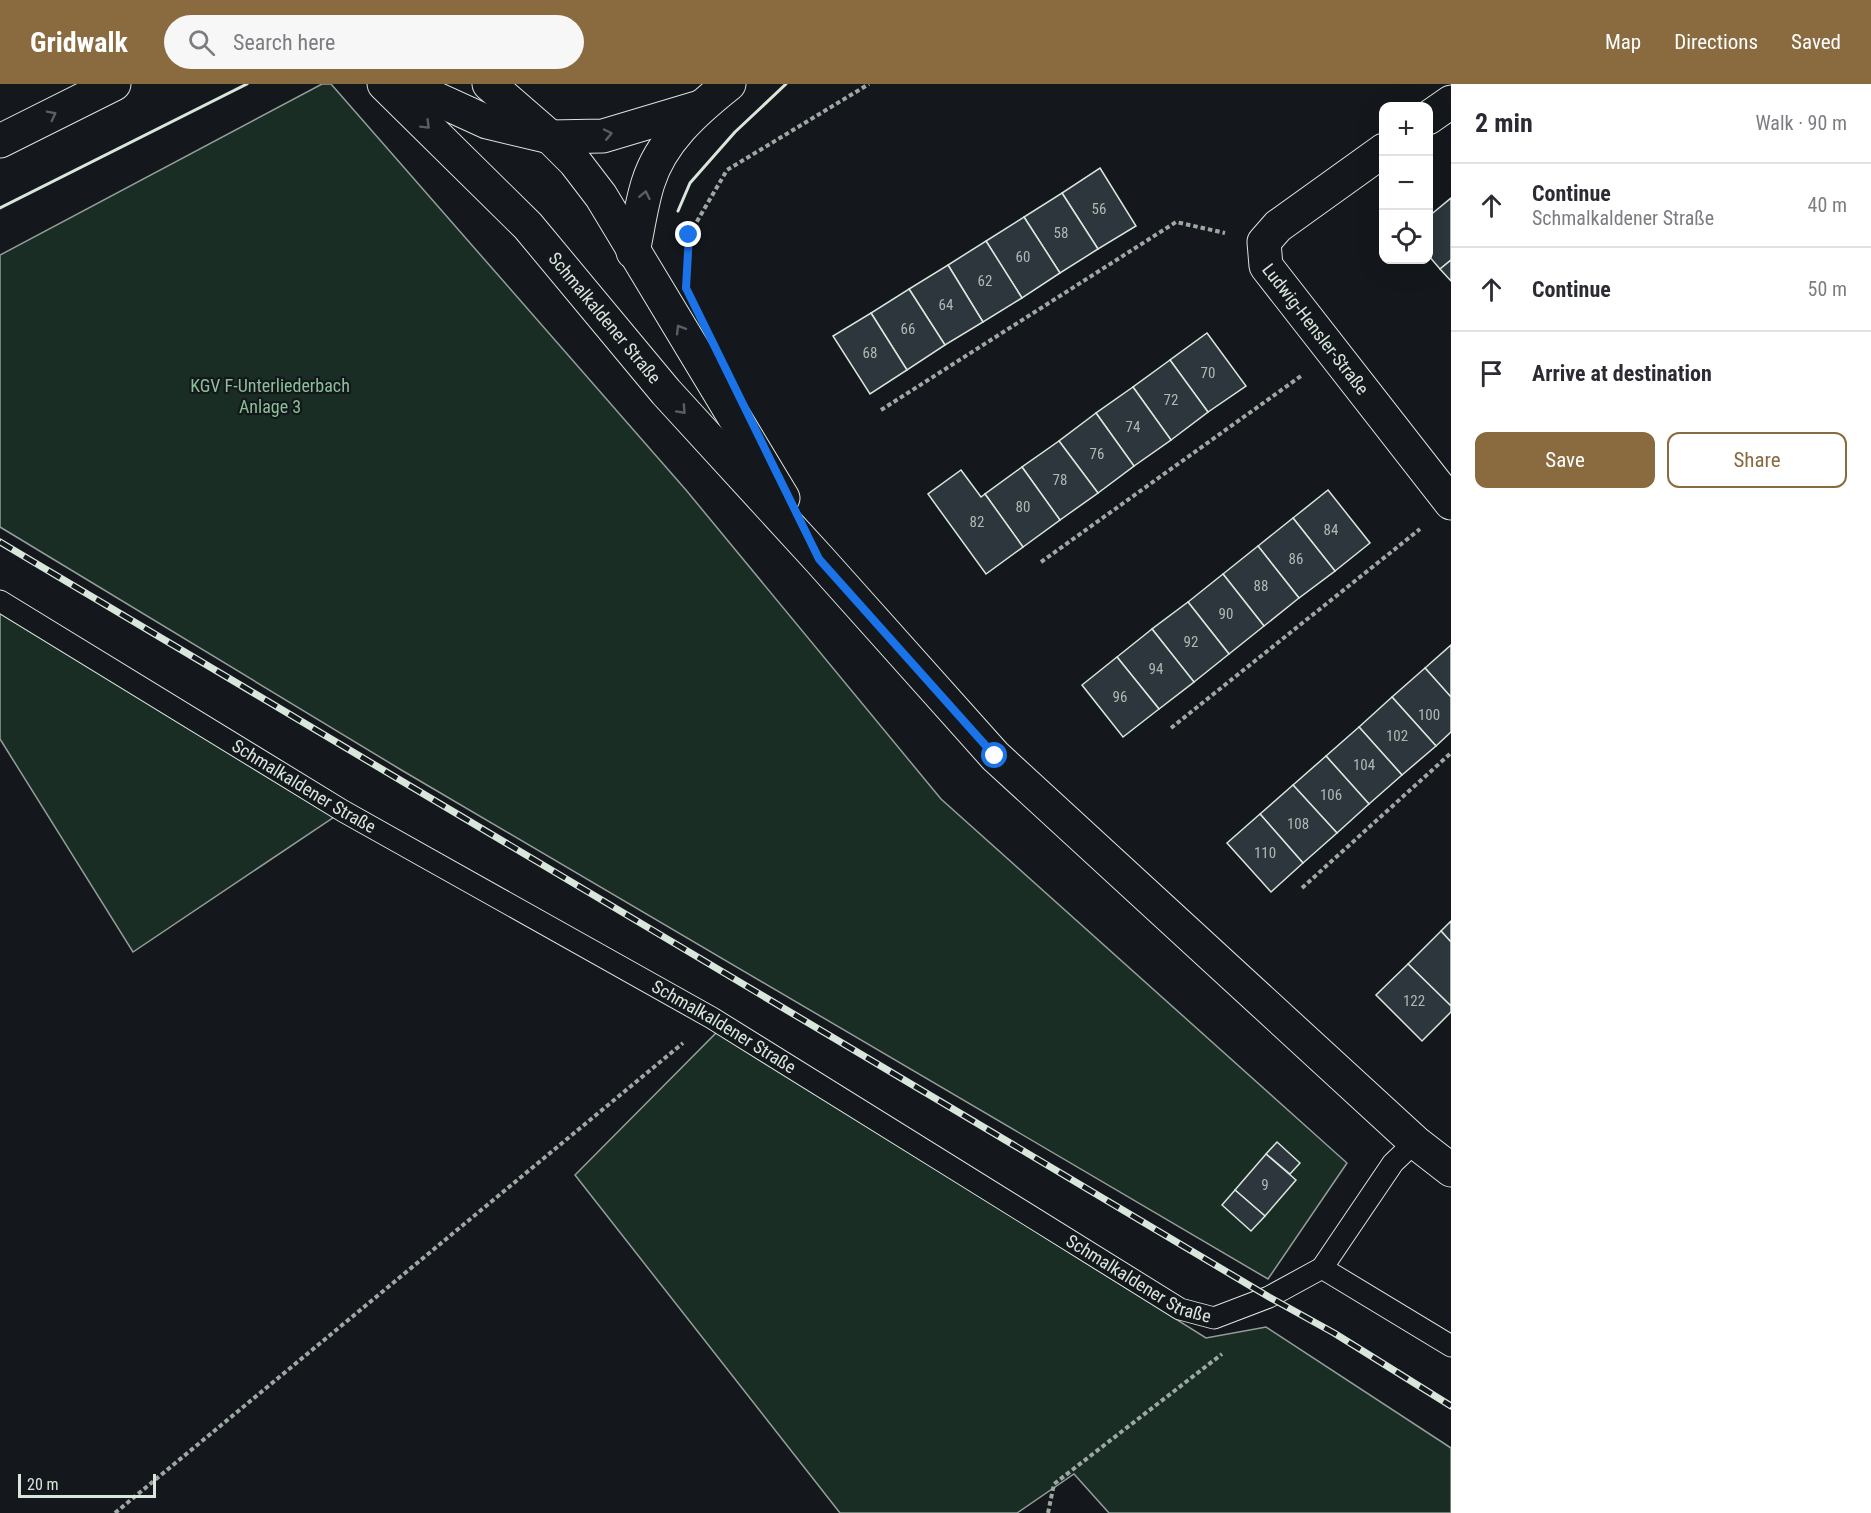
<!DOCTYPE html>
<meta charset="utf-8">
<style>
:root{--surface:#fff;--page:#f7f7f7;--text:#2b2b33;--muted:#7c7c81;--line:#e1e1e2;--accent:#8a6a3f}
body{margin:0;font-family:"Roboto Condensed",sans-serif;background:var(--page);color:var(--text)}
.controls{position:absolute;right:18px;top:18px;display:grid;overflow:hidden;border-radius:12px;box-shadow:0 6px 24px #0002}
.controls button{width:54px;height:54px;display:grid;place-items:center;padding:0;border:0;border-bottom:2px solid var(--line);background:var(--surface);color:var(--text);font:30px sans-serif}
.scale{position:absolute;left:18px;bottom:15px;width:138px;box-sizing:border-box;padding-left:6px;border:3px solid #d8e6dc;border-top:0;font-size:16px;line-height:21px;white-space:nowrap;color:#d8e6dc;-webkit-text-stroke:4px #14181c;paint-order:stroke}
.stop{position:absolute;width:18px;height:18px;margin:-14px;border:4px solid #1a73e8;border-radius:50%;background:#fff}
.stop.end{background:#1a73e8;border-color:#fff;box-shadow:0 2px 6px #0008}
.list{margin:0;padding:0;list-style:none}
h2{display:flex;justify-content:space-between;align-items:center;height:78px;margin:0;padding:0 24px;font-size:26px}
h2 small{font-size:20px;font-weight:400;color:var(--muted)}
.list li{display:grid;grid-template-columns:39px 1fr auto;gap:18px;align-items:center;box-sizing:border-box;height:84px;padding:0 24px;border-top:2px solid var(--line)}
.list b{display:block;font-size:22px;white-space:nowrap}
.list p{margin:0;font-size:20px;white-space:nowrap;color:var(--muted)}
.list em{font-size:20px;font-style:normal;color:var(--muted)}
.actions{display:flex;gap:12px;padding:18px 24px}
.actions a{flex:1;padding:14px 0;border:2px solid var(--accent);border-radius:12px;text-align:center;font-size:21px;color:var(--accent)}
.actions .main{background:var(--accent);color:#fff}
.icon{flex:none;width:33px;height:33px;fill:none;stroke:currentColor;stroke-width:2;stroke-linecap:round;stroke-linejoin:round}
.map{position:relative;flex:none;width:1451px;height:1429px;overflow:hidden}
header{display:flex;align-items:center;gap:36px;box-sizing:border-box;height:84px;padding:0 30px;background:var(--accent);color:#fff}
header strong{font-size:28px}
nav{display:flex;gap:33px;margin-inline-start:auto;font-size:21px}
.search{width:420px;height:54px;background:var(--page);display:flex;align-items:center;gap:15px;box-sizing:border-box;padding:0 21px;border-radius:33px;color:var(--muted);font-size:22px}
main{display:flex}
aside{flex:1;background:var(--surface)}
.map>svg:first-child{display:block}
.green{fill:#1a2d24;stroke:#939e99;stroke-width:1.5}
.building{fill:#2c363c;stroke:#d8e6dc;stroke-width:1.5}
.lines{fill:none;stroke-linecap:round;stroke-linejoin:round}
.service-casing{stroke:#d8e6dc;stroke-width:23}
.minor-casing{stroke:#d8e6dc;stroke-width:35}
.secondary-casing{stroke:#d8e6dc;stroke-width:35}
.motorway-casing{stroke:#d8e6dc;stroke-width:35}
.path{stroke:#9da8a2;stroke-width:4;stroke-dasharray:4.5 3;stroke-linecap:butt}
.service{stroke:#14181c;stroke-width:21}
.minor{stroke:#14181c;stroke-width:33}
.secondary{stroke:#14181c;stroke-width:33}
.motorway{stroke:#14181c;stroke-width:33}
.rail-casing{stroke:#d8e6dc;stroke-width:7}
.rail{stroke:#14181c;stroke-width:4.5;stroke-dasharray:14;stroke-linecap:butt}
.wall{stroke:#d8e6dc;stroke-width:3}
.oneway{stroke:#59605f}
.route{stroke:#1a73e8;stroke-width:8}
.labels{text-anchor:middle;stroke-width:4.5;stroke-linejoin:round;paint-order:stroke}
.number-label{font-size:15px;fill:#adbab4}
.street-label{font-size:18px;fill:#d8e6dc;stroke:#14181c}
.park-label{font-size:18px;fill:#8ac095;stroke:#14181c}
</style>
<header>
<strong>Gridwalk</strong>
<div class="search"><svg class="icon" aria-label="search" viewBox="0 0 24 24"><circle cx="10" cy="10" r="6"/><path d="M15 15l6 6"/></svg>Search here</div>
<nav><a>Map</a><a>Directions</a><a>Saved</a></nav>
</header>
<main>
<div class="map">
<svg width="1451" height="1429" viewBox="0 0 1451 1429">
<rect width="100%" height="100%" fill="#14181c"/>
<g class="green">
<polygon points="322,0 331,0 686,406 941,715 1347,1079 1268,1195 403,687 0,443 0,171"/>
<polygon points="0,527 343,727 133,868 0,655"/>
<polygon points="717,948 1206,1254 1266,1243 1451,1364 1451,1429 1109,1429 1074,1390 1017,1429 840,1429 575,1091"/>
</g>
<g class="building">
<polygon points="1100,84 1136,142 1098,165 1062,109"/>
<polygon points="1062,109 1098,165 1060,189 1024,133"/>
<polygon points="1451,114 1451,176 1440,185 1428,171 1428,133"/>
<polygon points="1024,133 1060,189 1022,214 986,157"/>
<polygon points="986,157 1022,214 983,238 948,181"/>
<polygon points="1451,176 1451,197 1440,185"/>
<polygon points="948,181 983,238 945,261 909,205"/>
<polygon points="909,205 945,261 907,286 871,229"/>
<polygon points="871,229 907,286 870,310 833,252"/>
<polygon points="1207,249 1246,302 1208,328 1170,276"/>
<polygon points="1170,276 1208,328 1171,356 1133,303"/>
<polygon points="1133,303 1171,356 1134,382 1096,329"/>
<polygon points="1096,329 1134,382 1098,409 1059,357"/>
<polygon points="1059,357 1098,409 1060,436 1022,383"/>
<polygon points="1022,383 1060,436 1023,463 985,410"/>
<polygon points="961,386 981,413 985,410 1023,463 986,490 928,410"/>
<polygon points="1328,406 1370,459 1335,487 1293,434"/>
<polygon points="1293,434 1335,487 1299,514 1258,462"/>
<polygon points="1258,462 1299,514 1264,542 1223,490"/>
<polygon points="1223,490 1264,542 1229,570 1188,518"/>
<polygon points="1188,518 1229,570 1194,598 1152,545"/>
<polygon points="1152,545 1194,598 1159,625 1117,573"/>
<polygon points="1451,561 1451,613 1425,584"/>
<polygon points="1117,573 1159,625 1123,653 1082,601"/>
<polygon points="1425,584 1451,613 1451,648 1436,662 1392,613"/>
<polygon points="1392,613 1436,662 1402,691 1359,643"/>
<polygon points="1359,643 1402,691 1369,720 1326,672"/>
<polygon points="1326,672 1369,720 1337,749 1293,701"/>
<polygon points="1293,701 1337,749 1303,779 1260,730"/>
<polygon points="1260,730 1303,779 1271,808 1227,759"/>
<polygon points="1451,837 1451,858 1441,847"/>
<polygon points="1441,847 1451,858 1451,922 1408,880"/>
<polygon points="1408,880 1451,922 1451,928 1422,957 1376,911"/>
<polygon points="1277,1058 1300,1079 1290,1090 1266,1070"/>
<polygon points="1266,1070 1296,1096 1265,1132 1235,1106"/>
<polygon points="1235,1106 1265,1132 1251,1147 1222,1121"/>
</g>
<g class="lines">
<defs>
<g id="service">
<path id="s1" d="M 0,517 L 343,727 L 712,934 L 1180,1225 L 1214,1234 L 1269,1213 L 1322,1184 L 1451,1262"/>
<polyline points="1322,1184 1393,1079 1415,1058"/>
</g>
<g id="minor">
<polyline points="1428,34 1451,18"/>
<path id="s2" d="M 1384,66 L 1278,142 L 1264,158 L 1266,182 L 1451,419"/>
</g>
<g id="secondary">
<path id="s3" d="M 384,0 L 528,142 L 666,308 L 819,475 L 995,672 L 1415,1058 L 1451,1086"/>
<polyline points="489,0 550,53 575,78 601,112 783,414"/>
</g>
<g id="motorway">
<polyline points="404,0 487,38 550,53 603,52 700,23"/>
<polyline points="0,57 114,0"/>
<path d="M 633,168 C 638,145 641,121 648,99 C 661,57 695,27 729,0"/>
</g>
</defs>
<use href="#service" class="service-casing"/>
<use href="#minor" class="minor-casing"/>
<use href="#secondary" class="secondary-casing"/>
<use href="#motorway" class="motorway-casing"/>
<g class="path">
<polyline points="688,173 689,151 727,86 869,0"/>
<polyline points="881,326 1176,138 1225,149"/>
<polyline points="1041,478 1301,292"/>
<polyline points="1171,644 1420,445"/>
<polyline points="1302,804 1451,669"/>
<polyline points="115,1429 683,959"/>
<polyline points="1048,1429 1054,1400 1222,1270"/>
</g>
<use href="#service" class="service"/>
<use href="#minor" class="minor"/>
<use href="#secondary" class="secondary"/>
<use href="#motorway" class="motorway"/>
<defs>
<polyline id="rail" points="0,458 1269,1213 1334,1249 1451,1322"/>
</defs>
<use href="#rail" class="rail-casing"/>
<use href="#rail" class="rail"/>
<g class="wall">
<polyline points="0,124 247,0"/>
<polyline points="678,127 690,99 735,48 786,0"/>
</g>
</g>
<defs><path id="oneway-chevron" d="M-2-3.5L2.5 0L-2 3.5" fill="none" stroke-width="1.6" stroke-linecap="round" stroke-linejoin="round" transform="scale(1.5)"/></defs>
<g class="oneway">
<use href="#oneway-chevron" transform="translate(52 31) rotate(-27)"/>
<use href="#oneway-chevron" transform="translate(426 41) rotate(45)"/>
<use href="#oneway-chevron" transform="translate(608 50) rotate(-12)"/>
<use href="#oneway-chevron" transform="translate(645 111) rotate(-78)"/>
<use href="#oneway-chevron" transform="translate(680 245) rotate(-121)"/>
<use href="#oneway-chevron" transform="translate(682 326) rotate(47)"/>
</g>
<g class="lines">
<polyline class="route" points="689,151 686,204 819,475 995,672"/>
</g>
<g class="labels">
<g class="number-label">
<text x="1099" y="130">56</text>
<text x="1061" y="154">58</text>
<text x="1023" y="178">60</text>
<text x="985" y="202">62</text>
<text x="946" y="226">64</text>
<text x="908" y="250">66</text>
<text x="870" y="274">68</text>
<text x="1208" y="294">70</text>
<text x="1171" y="321">72</text>
<text x="1133" y="348">74</text>
<text x="1097" y="375">76</text>
<text x="1060" y="401">78</text>
<text x="1023" y="428">80</text>
<text x="977" y="443">82</text>
<text x="1331" y="451">84</text>
<text x="1296" y="480">86</text>
<text x="1261" y="507">88</text>
<text x="1226" y="535">90</text>
<text x="1191" y="563">92</text>
<text x="1156" y="590">94</text>
<text x="1120" y="618">96</text>
<text x="1429" y="636">100</text>
<text x="1397" y="657">102</text>
<text x="1364" y="686">104</text>
<text x="1331" y="716">106</text>
<text x="1298" y="745">108</text>
<text x="1265" y="774">110</text>
<text x="1414" y="922">122</text>
<text x="1265" y="1106">9</text>
</g>
<g class="street-label">
<text dy="6" stroke="none"><textPath href="#s3" startOffset="322">Schmalkaldener Straße</textPath></text>
<text dy="6" stroke="none"><textPath href="#s2" startOffset="256">Ludwig-Hensler-Straße</textPath></text>
<text dy="6" stroke="none"><textPath href="#s1" startOffset="356">Schmalkaldener Straße</textPath></text>
<text dy="6" stroke="none"><textPath href="#s1" startOffset="840">Schmalkaldener Straße</textPath></text>
<text dy="6" stroke="none"><textPath href="#s1" startOffset="1326">Schmalkaldener Straße</textPath></text>
</g>
<g class="park-label">
<text x="270" y="308">KGV F-Unterliederbach<tspan x="270" dy="21">Anlage 3</tspan></text>
</g>
</g>
</svg>
<div class="controls">
<button>+</button>
<button>−</button>
<button><svg class="icon" aria-label="locate" viewBox="0 0 24 24"><circle cx="12" cy="12" r="6"/><path d="M12 2v4M12 18v4M2 12h4M18 12h4"/></svg></button>
</div>
<div class="scale">20 m</div>
<div class="stop" style="left:995px;top:672px"></div>
<div class="stop end" style="left:689px;top:151px"></div>
</div>
<aside>
<h2>2 min<small>Walk · 90 m</small></h2>
<ul class="list">
<li><svg class="icon" aria-label="ahead" viewBox="0 0 24 24"><path d="M12 20V5M6 11l6-6 6 6"/></svg><div><b>Continue</b><p>Schmalkaldener Straße</p></div><em>40 m</em></li>
<li><svg class="icon" aria-label="ahead" viewBox="0 0 24 24"><path d="M12 20V5M6 11l6-6 6 6"/></svg><div><b>Continue</b></div><em>50 m</em></li>
<li><svg class="icon" aria-label="arrive" viewBox="0 0 24 24"><path d="M6 21V4h12l-3 4 3 4H6"/></svg><div><b>Arrive at destination</b></div></li>
</ul>
<div class="actions"><a class="main">Save</a><a>Share</a></div>
</aside>
</main>
